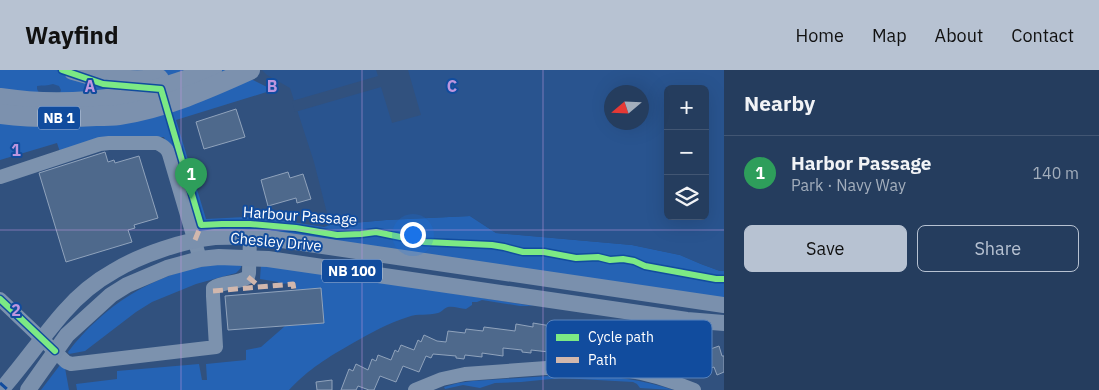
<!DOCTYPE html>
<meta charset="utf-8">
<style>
:root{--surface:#253d5e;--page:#2d4464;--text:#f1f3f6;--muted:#a3aebc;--line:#425673;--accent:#b7c2d2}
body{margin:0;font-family:"IBM Plex Sans",sans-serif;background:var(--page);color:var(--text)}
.controls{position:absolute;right:15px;top:15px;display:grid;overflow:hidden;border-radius:8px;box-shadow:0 5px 20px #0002}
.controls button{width:45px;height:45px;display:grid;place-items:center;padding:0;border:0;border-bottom:1px solid var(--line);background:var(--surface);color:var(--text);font:25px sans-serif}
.compass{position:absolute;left:604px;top:15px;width:45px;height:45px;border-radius:50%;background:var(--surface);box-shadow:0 5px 20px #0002;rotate:251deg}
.you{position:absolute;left:412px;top:164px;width:18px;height:18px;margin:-12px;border:4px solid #fff;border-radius:50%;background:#1a73e8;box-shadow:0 0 0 8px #1a73e833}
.badge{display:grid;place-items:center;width:32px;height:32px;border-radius:50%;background:var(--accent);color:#fff;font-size:16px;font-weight:700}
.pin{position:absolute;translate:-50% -41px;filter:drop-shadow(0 1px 2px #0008)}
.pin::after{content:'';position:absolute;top:26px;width:18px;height:15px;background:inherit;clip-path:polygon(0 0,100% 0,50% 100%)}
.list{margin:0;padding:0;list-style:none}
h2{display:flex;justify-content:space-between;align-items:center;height:65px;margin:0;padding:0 20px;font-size:21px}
h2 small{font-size:16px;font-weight:400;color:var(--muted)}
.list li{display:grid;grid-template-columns:32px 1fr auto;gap:15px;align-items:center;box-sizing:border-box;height:75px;padding:0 20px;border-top:1px solid var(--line)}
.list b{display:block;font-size:19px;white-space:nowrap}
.list p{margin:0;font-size:16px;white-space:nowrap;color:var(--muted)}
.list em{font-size:16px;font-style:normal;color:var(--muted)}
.actions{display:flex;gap:10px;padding:15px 20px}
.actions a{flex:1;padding:11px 0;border:1px solid var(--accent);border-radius:8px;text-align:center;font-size:18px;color:var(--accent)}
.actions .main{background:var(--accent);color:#111}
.icon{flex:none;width:28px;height:28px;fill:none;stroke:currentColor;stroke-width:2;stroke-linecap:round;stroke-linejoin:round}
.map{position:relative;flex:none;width:724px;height:320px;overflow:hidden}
header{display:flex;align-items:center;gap:30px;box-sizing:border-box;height:70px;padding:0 25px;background:var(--accent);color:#111}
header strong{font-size:24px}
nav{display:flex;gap:28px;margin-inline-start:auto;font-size:18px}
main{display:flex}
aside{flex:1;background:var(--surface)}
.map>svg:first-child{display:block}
.green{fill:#2563b4}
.water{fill:#29548f;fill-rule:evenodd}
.pier{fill:#31517e}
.building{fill:#4e698c;stroke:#90a3bc}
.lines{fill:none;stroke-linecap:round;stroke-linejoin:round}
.minor{stroke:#7c92ae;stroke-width:14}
.major{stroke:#7a90ad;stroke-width:16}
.highway{stroke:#7c91ae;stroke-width:20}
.rail-casing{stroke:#7c91ae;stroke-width:5}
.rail{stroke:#114c9e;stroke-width:3;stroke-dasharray:9;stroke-linecap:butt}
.quiet{stroke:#d1b7ad;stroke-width:5;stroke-dasharray:10 5;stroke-linecap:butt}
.cycleway-casing{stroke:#114c9e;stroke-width:9}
.cycleway{stroke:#7ce984;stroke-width:6}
.grid{fill:none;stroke:#bd96df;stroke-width:1;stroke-opacity:0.55}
.labels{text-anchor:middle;stroke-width:4;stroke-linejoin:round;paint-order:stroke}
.shield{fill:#114c9e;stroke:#b8c9e2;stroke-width:1}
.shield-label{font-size:14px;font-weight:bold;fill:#fff}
.street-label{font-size:15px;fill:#fff;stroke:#114c9e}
.key{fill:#114c9e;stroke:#5882bb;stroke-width:1}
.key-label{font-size:14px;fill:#fff}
.grid-label{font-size:16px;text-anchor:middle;font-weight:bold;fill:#bd96df;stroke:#114c9e;stroke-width:4;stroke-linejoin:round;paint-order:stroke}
</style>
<header>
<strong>Wayfind</strong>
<nav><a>Home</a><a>Map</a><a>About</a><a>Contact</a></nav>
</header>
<main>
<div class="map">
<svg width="724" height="320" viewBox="0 0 724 320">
<rect width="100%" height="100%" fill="#31517e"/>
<g class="green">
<polygon points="0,0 242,0 251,9 273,20 176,50 206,149 245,147 272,149 324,157 330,155 386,150 470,146 496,163 632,175 680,185 701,194 720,201 724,201 724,235 340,178 195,170 164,67 130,67 60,82 57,73 0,90"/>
<path d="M 243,193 L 240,199 L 236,203 L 196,214 L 152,232 L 136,242 L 85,281 L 69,284 L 68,282 C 103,236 154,203 212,195 C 222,194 233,194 243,193 Z"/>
<path d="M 261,194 L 534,236 L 520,236 L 482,230 L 477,232 L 472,232 L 472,235 L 466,239 C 460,239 454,236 448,237 C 444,238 442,242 438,243 C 428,246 418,243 408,247 C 388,253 371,263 353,273 C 327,288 310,298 289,320 L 77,320 L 76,314 L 117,309 L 117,301 L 199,294 L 202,310 L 207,310 L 206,294 L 246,290 L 246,280 L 261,277 L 285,256 L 324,253 L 321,218 L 296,220 L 295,213 L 279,214 L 278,212 L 260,209 Z"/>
<polygon points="60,295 65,298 69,320 41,320"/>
<path d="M 578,304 C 610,306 642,309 673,320 L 640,318 L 637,314 L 633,312 L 561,308 L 521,312 L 495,313 L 480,318 L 463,315 L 445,319 L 444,317 L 458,313 L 473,311 Z"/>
</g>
<g class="water">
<path d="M 262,0 L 724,0 L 724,201 L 720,201 L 701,194 L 680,185 L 632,175 L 496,163 L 470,146 L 386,150 L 330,155 L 314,92 L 290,18 L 267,5 ZM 668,19 L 705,19 L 705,146 L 668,146 ZM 612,22 L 642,22 L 642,52 L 612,52 Z"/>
<path d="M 53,14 L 59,16 L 61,20 L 60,23 L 39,23 L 37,19 L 37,16 C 43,15 47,16 53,14 Z"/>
</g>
<polygon class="pier" points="376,0 408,0 421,45 392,53 381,17 295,42 292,31 378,6"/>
<g class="building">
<polygon points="236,39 245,67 204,79 196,52"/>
<polygon points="105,82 108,92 114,90 115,93 139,86 158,148 134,155 135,158 128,160 132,172 66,192 39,103"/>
<polygon points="288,102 290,108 303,104 311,129 297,133 296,128 268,136 261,110"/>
<polygon points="321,218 324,253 228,260 225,226"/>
<polygon points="533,253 551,256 551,253 569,255 569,253 588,256 587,264 590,263 587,282 567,279 567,282 549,280 549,282 531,280 531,283 522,282 522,280 503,278 503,286 482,283 482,287 465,285 464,289 456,288 456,286 433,284 431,288 426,286 419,302 403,296 396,312 380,306 374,320 369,320 358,316 356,320 341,320 349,299 353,301 356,294 368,300 372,289 376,291 378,285 391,290 395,280 398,282 401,275 414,280 418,270 421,272 424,265 437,271 446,272 448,261 465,263 466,259 483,261 484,257 515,261 516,254 533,257"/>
<polygon points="608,255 612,263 625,257 628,266 642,260 645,268 659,262 665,278 685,270 688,278 702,273 705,281 719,276 722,286 724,286 724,302 717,305 714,297 701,302 698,294 684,299 681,290 676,291 674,285 659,291 655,283 642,289 638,281 625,286 622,279 608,284 605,275 600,277 594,261"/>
<polygon points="332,310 332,320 317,320 316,312"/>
</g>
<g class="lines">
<g class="minor">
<path d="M 0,107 L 100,74 L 109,73 L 157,73 C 163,76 167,78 169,84 L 200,189"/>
<path d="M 0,229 L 66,292 L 71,294 L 216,277 L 213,226 L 213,218 C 223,211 237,214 248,207 L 249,203 L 250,167"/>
<path d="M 415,320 L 442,309 L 465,304 L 574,296 C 596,297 619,298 641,303 C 659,307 677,313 694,320"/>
</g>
<g class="major">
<path d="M 1,320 C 23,295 42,267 64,242 C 77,227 96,211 114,201 C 140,185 185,170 215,167 C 233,166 251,167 268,168 L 724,235"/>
<polyline points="28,320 67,265 111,225 127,215 167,198 200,189 219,187 268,189 687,250 724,253"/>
</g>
<g class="highway">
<path d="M 73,0 C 101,9 130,12 159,9"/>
<path d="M 0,28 C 72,39 145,28 212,0"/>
<path d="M 0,44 C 32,48 64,48 96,46 C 104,46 112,46 119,45 C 165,38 208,19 250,0"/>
</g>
<defs>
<polyline id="rail" points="0,313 8,320"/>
</defs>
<use href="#rail" class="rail-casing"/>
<use href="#rail" class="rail"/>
<g class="quiet">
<polyline points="195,170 201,155"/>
<polyline points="248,207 260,217"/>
<polyline points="213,221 293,214 294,220"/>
</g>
<defs>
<g id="cycleway">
<polyline points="62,0 103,14 161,19 201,155 222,154 250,154 296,158 337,165 361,164 376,162 425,172 492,175 504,177 523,182 544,182 576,188 598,187 610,190 623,189 634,191 645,196 716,209 724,209"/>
<polyline points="0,229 55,281"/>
</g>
</defs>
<use href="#cycleway" class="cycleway-casing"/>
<use href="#cycleway" class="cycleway"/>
</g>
<path class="grid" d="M 181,0 L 181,320M 362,0 L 362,320M 543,0 L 543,320M 0,160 L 724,160"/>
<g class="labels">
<g class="shield">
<rect x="38" y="36.5" width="42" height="23" rx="4"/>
<rect x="322" y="189.5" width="60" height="23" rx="4"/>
</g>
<g class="shield-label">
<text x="59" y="53">NB 1</text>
<text x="352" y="206">NB 100</text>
</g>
<g class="street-label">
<text transform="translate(300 146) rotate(4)" y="5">Harbour Passage</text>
<text transform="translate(276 172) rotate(5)" y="5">Chesley Drive</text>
</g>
</g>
<rect x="546" y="250" width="166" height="58" rx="8" class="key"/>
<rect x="556" y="264" width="23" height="7" fill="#7ce984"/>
<rect x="556" y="287" width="23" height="6" fill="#d1b7ad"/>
<g class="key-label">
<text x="588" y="272">Cycle path</text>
<text x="588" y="295">Path</text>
</g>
<g class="grid-label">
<text x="90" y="22">A</text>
<text x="272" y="22">B</text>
<text x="452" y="22">C</text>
<text x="16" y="86">1</text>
<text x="16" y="246">2</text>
</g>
</svg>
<div class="controls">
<button>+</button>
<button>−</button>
<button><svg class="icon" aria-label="layers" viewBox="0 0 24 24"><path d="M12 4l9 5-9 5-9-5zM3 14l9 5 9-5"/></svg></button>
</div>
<svg class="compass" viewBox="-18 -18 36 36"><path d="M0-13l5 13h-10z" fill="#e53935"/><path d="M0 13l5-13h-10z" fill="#a3aebc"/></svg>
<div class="you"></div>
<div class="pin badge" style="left:191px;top:129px;background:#2e9e5b">1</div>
</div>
<aside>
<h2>Nearby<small></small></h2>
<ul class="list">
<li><span class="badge" style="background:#2e9e5b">1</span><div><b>Harbor Passage</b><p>Park · Navy Way</p></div><em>140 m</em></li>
</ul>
<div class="actions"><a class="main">Save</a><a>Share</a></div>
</aside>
</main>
